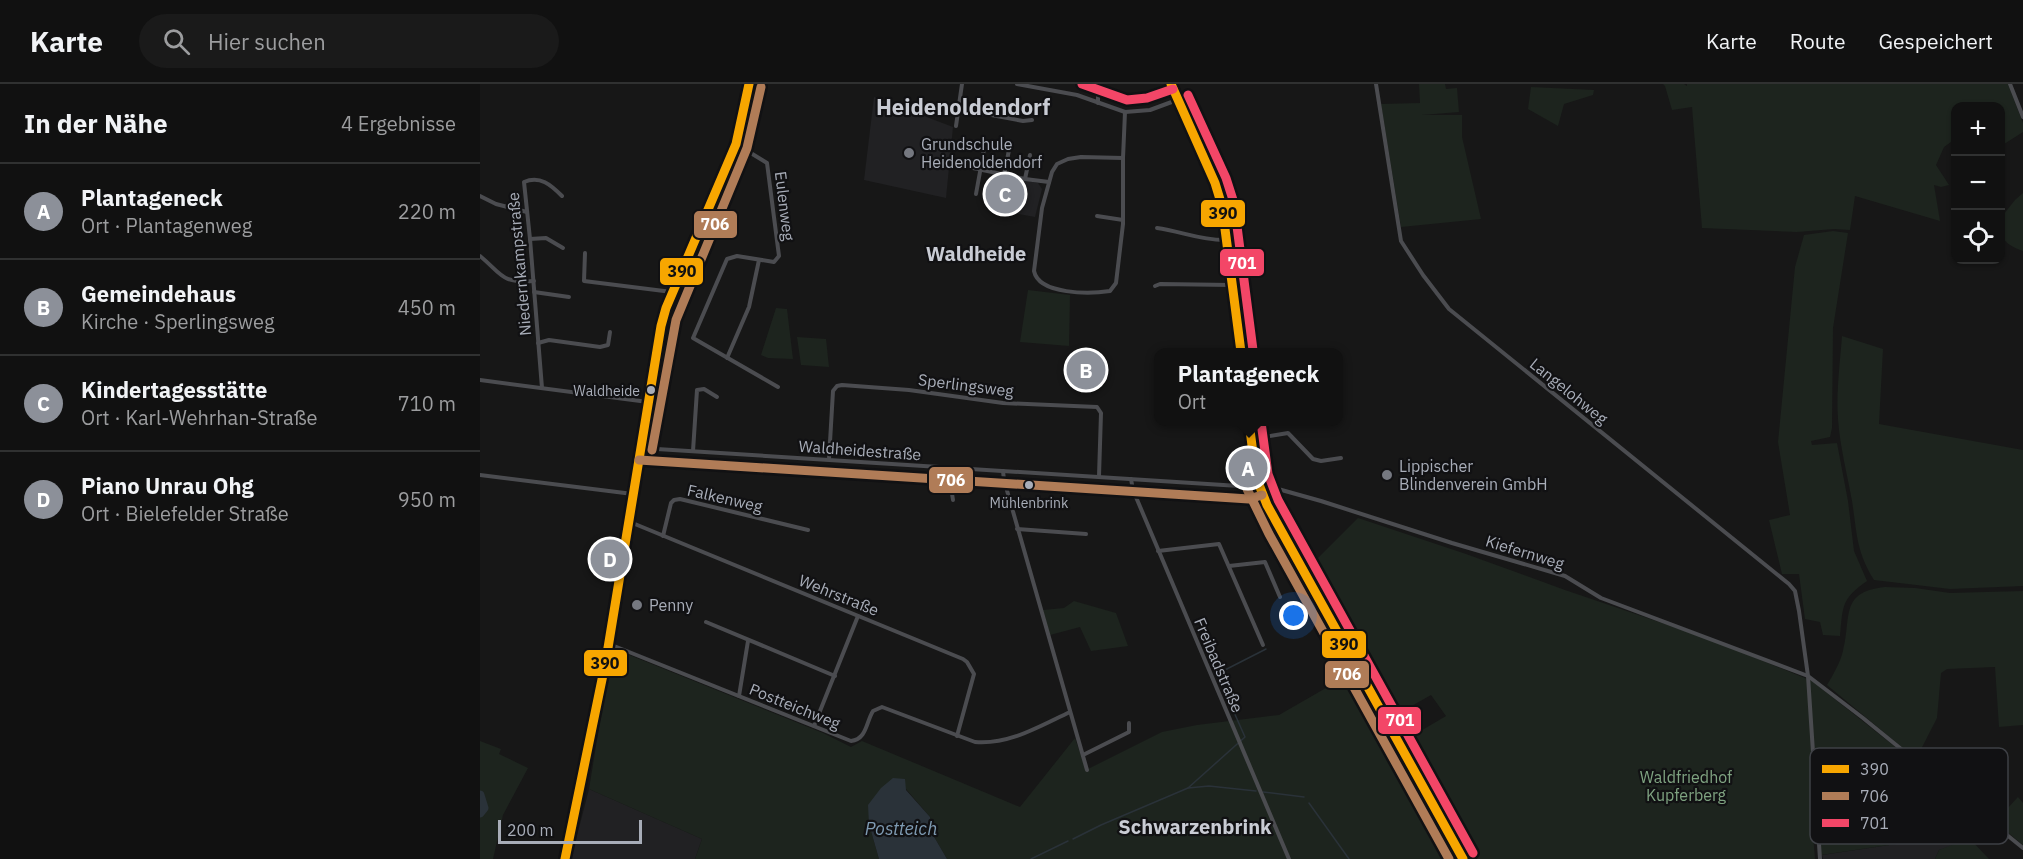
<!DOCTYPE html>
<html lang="de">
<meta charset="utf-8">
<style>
:root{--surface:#111;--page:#1a1a1a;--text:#f1f3f6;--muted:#9c9d9f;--line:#303131;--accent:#8c9099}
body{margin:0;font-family:"IBM Plex Sans",sans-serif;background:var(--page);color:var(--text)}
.controls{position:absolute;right:18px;top:18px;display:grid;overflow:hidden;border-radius:12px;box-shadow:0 2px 4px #0004}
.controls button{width:54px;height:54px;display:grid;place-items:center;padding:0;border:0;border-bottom:2px solid var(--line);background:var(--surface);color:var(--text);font:30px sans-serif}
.scale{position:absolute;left:18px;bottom:15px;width:144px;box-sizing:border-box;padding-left:6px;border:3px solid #a8adb8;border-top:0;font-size:16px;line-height:21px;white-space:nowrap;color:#a8adb8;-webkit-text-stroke:4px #111113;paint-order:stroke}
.you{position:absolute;left:814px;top:532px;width:21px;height:21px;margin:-15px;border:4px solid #fff;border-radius:50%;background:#1a73e8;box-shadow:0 0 0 9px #1a73e833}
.badge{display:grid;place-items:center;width:39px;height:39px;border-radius:50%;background:var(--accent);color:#fff;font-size:20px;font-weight:700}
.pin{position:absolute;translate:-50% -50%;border:3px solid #fff;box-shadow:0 2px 6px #0006}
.popup{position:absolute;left:674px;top:264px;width:189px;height:78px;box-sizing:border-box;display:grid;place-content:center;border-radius:12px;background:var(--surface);filter:drop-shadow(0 2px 4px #0005);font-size:20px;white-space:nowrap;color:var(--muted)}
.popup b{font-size:22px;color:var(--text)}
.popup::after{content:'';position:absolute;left:50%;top:100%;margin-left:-12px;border:12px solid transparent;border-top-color:var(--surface)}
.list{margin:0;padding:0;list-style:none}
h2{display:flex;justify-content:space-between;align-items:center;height:78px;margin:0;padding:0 24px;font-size:26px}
h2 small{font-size:20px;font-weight:400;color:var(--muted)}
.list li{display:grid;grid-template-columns:39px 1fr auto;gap:18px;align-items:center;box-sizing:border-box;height:96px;padding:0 24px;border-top:2px solid var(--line)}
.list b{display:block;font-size:22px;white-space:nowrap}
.list p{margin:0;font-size:20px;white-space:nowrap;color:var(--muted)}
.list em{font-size:20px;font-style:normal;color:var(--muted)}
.icon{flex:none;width:33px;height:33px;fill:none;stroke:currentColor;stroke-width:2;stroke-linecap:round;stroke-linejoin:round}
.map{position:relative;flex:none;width:1543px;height:775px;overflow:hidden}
header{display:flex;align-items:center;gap:36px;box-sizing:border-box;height:84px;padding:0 30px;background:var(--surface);border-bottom:2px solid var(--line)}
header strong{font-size:28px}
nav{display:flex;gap:33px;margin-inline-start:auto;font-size:21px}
.search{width:420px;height:54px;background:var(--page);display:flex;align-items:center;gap:15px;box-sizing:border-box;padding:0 21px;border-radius:33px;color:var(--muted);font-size:22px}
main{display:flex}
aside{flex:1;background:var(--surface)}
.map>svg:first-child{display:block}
.built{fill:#212123}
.green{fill:#1d241e}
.water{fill:#2a3239}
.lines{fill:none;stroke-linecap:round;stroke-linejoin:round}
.stream{stroke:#2a3239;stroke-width:1.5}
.river{stroke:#2a3239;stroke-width:9}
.street{stroke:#4b4c50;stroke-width:4}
.secondary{stroke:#4a4a4e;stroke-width:6}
.bus-1-casing{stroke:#111113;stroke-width:14}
.bus-2-casing{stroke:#111113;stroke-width:14}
.bus-3-casing{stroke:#111113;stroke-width:14}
.bus-1{stroke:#f7a600;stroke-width:9}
.bus-2{stroke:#b07c57;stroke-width:9}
.bus-3{stroke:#f34667;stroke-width:9}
.poi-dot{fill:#757880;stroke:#111113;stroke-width:2}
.bus-dot{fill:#a8adb8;stroke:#111113;stroke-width:2}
.labels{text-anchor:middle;stroke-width:4.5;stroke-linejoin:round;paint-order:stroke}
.bus-label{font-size:14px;fill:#a8adb8;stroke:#111113;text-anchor:end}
.poi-label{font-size:16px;fill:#a8adb8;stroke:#111113;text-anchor:start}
.street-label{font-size:16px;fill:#a8adb8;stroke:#111113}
.park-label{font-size:16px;fill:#7fa381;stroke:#111113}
.water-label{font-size:18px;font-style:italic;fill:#7f9bb3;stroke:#111113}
.quarter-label{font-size:20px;font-weight:bold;fill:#c9ccd4;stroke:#111113}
.district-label{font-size:22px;font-weight:bold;fill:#c9ccd4;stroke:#111113}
.key{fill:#111113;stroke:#3e4045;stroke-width:1.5}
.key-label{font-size:16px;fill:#a8adb8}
.line-badge{stroke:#111113;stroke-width:2}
.badge-label{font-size:16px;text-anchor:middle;font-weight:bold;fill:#fff}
.pale-badge-label{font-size:16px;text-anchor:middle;font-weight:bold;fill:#111}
</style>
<header>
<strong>Karte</strong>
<div class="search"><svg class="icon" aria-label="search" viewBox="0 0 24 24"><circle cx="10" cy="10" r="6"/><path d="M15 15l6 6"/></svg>Hier suchen</div>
<nav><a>Karte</a><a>Route</a><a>Gespeichert</a></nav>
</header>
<main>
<aside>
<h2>In der Nähe<small>4 Ergebnisse</small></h2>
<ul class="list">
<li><span class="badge">A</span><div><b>Plantageneck</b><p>Ort · Plantagenweg</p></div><em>220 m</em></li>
<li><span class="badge">B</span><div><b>Gemeindehaus</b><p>Kirche · Sperlingsweg</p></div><em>450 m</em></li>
<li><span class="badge">C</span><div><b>Kindertagesstätte</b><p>Ort · Karl-Wehrhan-Straße</p></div><em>710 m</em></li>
<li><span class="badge">D</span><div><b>Piano Unrau Ohg</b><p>Ort · Bielefelder Straße</p></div><em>950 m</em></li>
</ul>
</aside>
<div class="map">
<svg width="1543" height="775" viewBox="0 0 1543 775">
<rect width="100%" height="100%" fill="#171717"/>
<g class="built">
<polygon points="394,13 473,43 466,114 384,96"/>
<polygon points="520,91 558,99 562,105 555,133 513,125"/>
<polygon points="109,705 222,755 215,775 91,775"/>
<polygon points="1465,751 1476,761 1459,766 1455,775 1343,775 1342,771 1436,757 1440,753"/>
</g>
<g class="green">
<polygon points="939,0 965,0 966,5 977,4 979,28 942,31 982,31 982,53 1001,135 921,143 901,20 940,19"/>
<polygon points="1183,0 1204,0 1207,2 1207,0 1528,0 1543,39 1543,48 1521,62 1520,22 1476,22 1475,55 1464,63 1456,81 1469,101 1461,103 1454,101 1460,137 1375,112 1370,146 1354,145 1317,148 1222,144 1212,23 1192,26 1185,2"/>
<polygon points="1051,3 1114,6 1113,11 1084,20 1078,42 1048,25"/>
<path d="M 1543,109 L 1543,167 C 1524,160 1520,155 1520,135 L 1535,116 Z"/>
<path d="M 1353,147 L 1368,149 L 1353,244 L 1352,344 L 1350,353 L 1331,357 L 1332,361 L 1357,359 L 1368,417 L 1374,467 L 1387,497 C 1361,515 1363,522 1360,552 L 1343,551 L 1340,538 L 1325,535 L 1319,490 L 1302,490 L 1289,436 L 1310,431 L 1298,358 L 1315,183 L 1324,151 Z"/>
<polygon points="548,206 590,211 589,262 540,258"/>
<polygon points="296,224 307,225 313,275 288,274 281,271"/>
<path d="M 1362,252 L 1403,265 L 1399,340 L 1543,366 L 1543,502 L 1470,505 L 1394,496 C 1376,467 1377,449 1372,417 C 1367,389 1360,363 1358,335 C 1356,308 1360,279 1362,252 Z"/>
<polygon points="317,253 346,255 349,283 321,281"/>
<polygon points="878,434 986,470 1085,506 1232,556 1332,597 1423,669 1434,680 1440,753 1436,757 1341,771 1340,736 1332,738 1335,775 993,775 927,655 966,632 951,611 914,632 829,483"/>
<path d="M 1405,503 L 1435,504 L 1470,509 L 1543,507 L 1543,641 L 1519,643 L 1515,583 L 1467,585 L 1461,589 L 1457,634 L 1436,675 L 1347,601 C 1353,591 1360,579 1363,567 C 1372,533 1359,508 1405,503 Z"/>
<polygon points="594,517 636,529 648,562 611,567 600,543 570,551 563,526 584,524"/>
<polygon points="132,564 343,649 371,663 382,657 540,723 595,654 606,686 682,648 717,641 799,631 872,589 974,775 467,775 453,751 450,733 426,705 389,740 399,775 215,775 222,755 109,705"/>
<polygon points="0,657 21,665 19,670 48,684 23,731 13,775 0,775"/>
<polygon points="1538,713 1543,719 1543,761 1515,738"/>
<polygon points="1489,754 1509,775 1455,775 1459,766"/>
</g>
<polygon class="water" points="413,694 425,695 426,706 450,733 453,751 467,775 399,775 389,740 388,721 401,704"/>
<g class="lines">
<g class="stream">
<polyline points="708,704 765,653 737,590 786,565"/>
<polyline points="783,708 824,713"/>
<polyline points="829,719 869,775"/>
<polyline points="593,755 621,741 708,704 729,702 776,707"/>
<polyline points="551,775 588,757"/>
</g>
<polyline class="river" points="0,711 4,724 0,729"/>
<g class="street">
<polyline points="537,0 597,11 645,28 670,26 697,16"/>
<polyline points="896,0 921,157 943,191 969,225 1309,500 1315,507 1319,527 1328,592 1340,775"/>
<polyline points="1530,0 1543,33"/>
<polyline points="618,19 618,0"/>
<polyline points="479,25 543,37 552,36"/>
<polyline points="476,42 482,0"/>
<polyline points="256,60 287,79 299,172 294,178 257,172 247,175 213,254 298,303"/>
<path d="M 643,74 L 643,140 L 636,199 L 630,207 C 610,210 559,211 554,187 L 562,124 L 572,88 L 577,80 L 588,75 L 601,73 L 643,74 L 645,28"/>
<polyline points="493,84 545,95 569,98"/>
<polyline points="524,91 529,66"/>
<polyline points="545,95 550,71"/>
<polyline points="496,110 505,60"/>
<polyline points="0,112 16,120 47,128"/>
<polyline points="617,132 643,136"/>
<path d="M 677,144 C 700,147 723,157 746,156"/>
<polyline points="50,155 66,154 83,164"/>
<polyline points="105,169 104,197 192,208"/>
<path d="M 0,172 C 23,191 20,199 54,197"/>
<polyline points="675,202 680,200 752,201"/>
<polyline points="54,208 89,213"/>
<polyline points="58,259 69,256 120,263 128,261 130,248"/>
<polyline points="247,274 269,223 279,176"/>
<polyline points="0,296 168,318"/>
<path d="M 62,304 L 50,155 L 44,98 C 60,91 71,101 82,112"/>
<polyline points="772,355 808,349 833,375 841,377 861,374"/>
<polyline points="161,364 759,402 770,403 778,400"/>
<polyline points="213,367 217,306 224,305 237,313"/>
<polyline points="349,375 353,307 357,302 362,301 429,306 523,319 617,323 621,329 619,392"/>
<polyline points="468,384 473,416"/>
<polyline points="523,387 524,396 607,686"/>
<polyline points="0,391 153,410"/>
<polyline points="651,395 653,406 809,775"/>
<polyline points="781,406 786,404 798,405 841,417 972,459 1085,492 1121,514 1328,592 1383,634 1543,764"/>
<polyline points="150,438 483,575 487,578 494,590 477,652"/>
<polyline points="537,445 606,450"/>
<polyline points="183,452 191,419 194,416 200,415 328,446"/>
<polyline points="678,467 739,460 783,561"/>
<polyline points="749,482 785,478 800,513"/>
<polyline points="226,538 355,592"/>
<path d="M 129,560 L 371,657 C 387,655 386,638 393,627 L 402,623 L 495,658 C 529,661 560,642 590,628"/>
<polyline points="259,612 268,557"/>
<polyline points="334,642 378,532"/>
<polyline points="603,671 649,648 649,639"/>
</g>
<g class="secondary">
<polyline points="691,0 735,99 742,122 761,268"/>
<polyline points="769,338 776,393 787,421 983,775"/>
<path d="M 85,775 C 127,599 151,420 181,242 L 186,224 L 242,96 L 256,60 L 269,0"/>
</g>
<defs>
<g id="bus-1">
<polyline points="691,0 735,99 742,122 761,268"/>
<polyline points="769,338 776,393 787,421 983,775"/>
<polyline points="85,775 126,576 181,242 186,224 256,60 269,0"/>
</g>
<g id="bus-2">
<polyline points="172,366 196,236 267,64 281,3"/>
<polyline points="159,376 769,415 782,411"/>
<polyline points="767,405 789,450 969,775"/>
</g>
<g id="bus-3">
<polyline points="602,0 647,16 667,14 693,5"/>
<polyline points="708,11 746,94 754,119 773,266"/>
<polyline points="781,338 788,390 798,416 993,769"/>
</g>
</defs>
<use href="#bus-1" class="bus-1-casing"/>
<use href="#bus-2" class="bus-2-casing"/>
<use href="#bus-3" class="bus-3-casing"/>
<use href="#bus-1" class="bus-1"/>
<use href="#bus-2" class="bus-2"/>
<use href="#bus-3" class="bus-3"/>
</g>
<g class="poi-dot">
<circle cx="429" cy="69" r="6"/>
<circle cx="907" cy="391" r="6"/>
<circle cx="157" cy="521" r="6"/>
</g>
<g class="bus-dot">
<circle cx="171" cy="306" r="5"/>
<circle cx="549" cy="401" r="5"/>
</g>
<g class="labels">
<g class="bus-label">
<text x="160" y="312">Waldheide</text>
<text x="549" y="424" text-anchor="middle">Mühlenbrink</text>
</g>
<g class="poi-label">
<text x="441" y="66">Grundschule<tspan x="441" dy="18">Heidenoldendorf</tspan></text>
<text x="919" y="388">Lippischer<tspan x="919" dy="18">Blindenverein GmbH</tspan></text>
<text x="169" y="527">Penny</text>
</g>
<g class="street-label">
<text transform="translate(305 122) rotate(83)" y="6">Eulenweg</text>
<text transform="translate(39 180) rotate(-95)" y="6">Niedernkampstraße</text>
<text transform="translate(486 301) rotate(7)" y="6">Sperlingsweg</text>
<text transform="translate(1089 307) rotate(39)" y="6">Langelohweg</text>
<text transform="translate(380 366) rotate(4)" y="6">Waldheidestraße</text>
<text transform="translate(245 414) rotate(13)" y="6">Falkenweg</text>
<text transform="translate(1045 468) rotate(17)" y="6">Kiefernweg</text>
<text transform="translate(359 511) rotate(22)" y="6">Wehrstraße</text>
<text transform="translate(739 581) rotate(67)" y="6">Freibadstraße</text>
<text transform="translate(315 622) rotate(22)" y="6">Postteichweg</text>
</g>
<g class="park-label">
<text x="1206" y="699">Waldfriedhof<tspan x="1206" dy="18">Kupferberg</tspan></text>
</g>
<g class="water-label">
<text x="421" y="751">Postteich</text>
</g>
<g class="quarter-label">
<text x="496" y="177">Waldheide</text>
<text x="715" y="750">Schwarzenbrink</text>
</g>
<g class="district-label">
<text x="483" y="31">Heidenoldendorf</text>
</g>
</g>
<rect x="1330" y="664" width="198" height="96" rx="9" class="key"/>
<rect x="1342" y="681" width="27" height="8" fill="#f7a600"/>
<rect x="1342" y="708" width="27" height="8" fill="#b07c57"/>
<rect x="1342" y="735" width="27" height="8" fill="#f34667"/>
<g class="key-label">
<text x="1380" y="691">390</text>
<text x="1380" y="718">706</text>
<text x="1380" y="745">701</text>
</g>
<g class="line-badge">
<rect x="720" y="115" width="46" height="29" rx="6" fill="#f7a600"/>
<rect x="213" y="126" width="45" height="29" rx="6" fill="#b07c57"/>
<rect x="739" y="164" width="46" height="29" rx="6" fill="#f34667"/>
<rect x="179" y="173" width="45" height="29" rx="6" fill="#f7a600"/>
<rect x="448" y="382" width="46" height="28" rx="6" fill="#b07c57"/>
<rect x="841" y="546" width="46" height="29" rx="6" fill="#f7a600"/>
<rect x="103" y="565" width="45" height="28" rx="6" fill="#f7a600"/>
<rect x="844" y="576" width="46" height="29" rx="6" fill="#b07c57"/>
<rect x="897" y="622" width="45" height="29" rx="6" fill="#f34667"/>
</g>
<g class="badge-label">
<text x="235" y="146">706</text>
<text x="762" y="185">701</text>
<text x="471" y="402">706</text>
<text x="867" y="596">706</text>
<text x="920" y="642">701</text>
</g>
<g class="pale-badge-label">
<text x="743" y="135">390</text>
<text x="202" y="193">390</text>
<text x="864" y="566">390</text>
<text x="125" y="585">390</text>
</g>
</svg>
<div class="controls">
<button>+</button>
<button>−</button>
<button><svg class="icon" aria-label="locate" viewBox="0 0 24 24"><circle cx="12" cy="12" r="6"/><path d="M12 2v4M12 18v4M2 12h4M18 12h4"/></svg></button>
</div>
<div class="scale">200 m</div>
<div class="you"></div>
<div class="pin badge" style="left:768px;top:384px">A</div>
<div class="popup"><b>Plantageneck</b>Ort</div>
<div class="pin badge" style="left:606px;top:286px">B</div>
<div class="pin badge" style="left:525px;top:110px">C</div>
<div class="pin badge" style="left:130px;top:475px">D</div>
</div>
</main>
